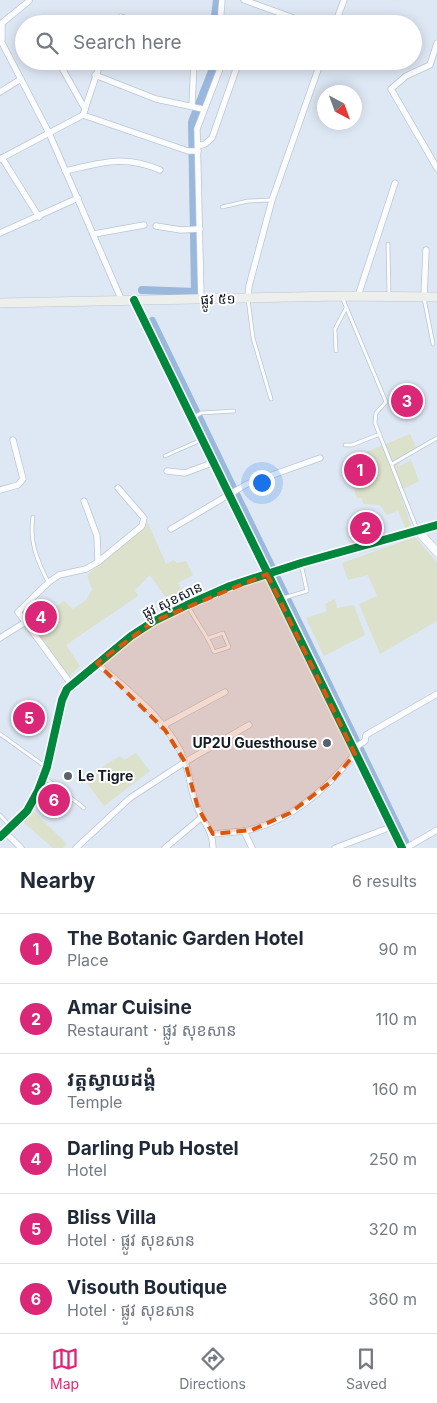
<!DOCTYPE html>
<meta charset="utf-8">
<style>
:root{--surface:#fff;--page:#f6f6f7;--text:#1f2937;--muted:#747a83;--line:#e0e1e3;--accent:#db2777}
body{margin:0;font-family:Inter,"Noto Sans Khmer",sans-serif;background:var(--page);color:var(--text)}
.compass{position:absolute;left:317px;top:85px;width:45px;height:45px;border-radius:50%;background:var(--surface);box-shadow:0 2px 12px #0003;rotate:139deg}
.you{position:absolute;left:261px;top:482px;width:18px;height:18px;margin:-12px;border:4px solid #fff;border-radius:50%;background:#1a73e8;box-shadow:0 0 0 8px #1a73e833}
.badge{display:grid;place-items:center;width:32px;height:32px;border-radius:50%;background:var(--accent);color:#fff;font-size:16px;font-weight:700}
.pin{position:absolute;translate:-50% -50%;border:2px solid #fff;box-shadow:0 1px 5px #0006}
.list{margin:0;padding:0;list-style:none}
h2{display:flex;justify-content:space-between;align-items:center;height:65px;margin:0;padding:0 20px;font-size:21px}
h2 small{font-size:16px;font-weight:400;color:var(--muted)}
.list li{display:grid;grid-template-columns:32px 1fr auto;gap:15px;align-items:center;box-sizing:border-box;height:70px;padding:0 20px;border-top:1px solid var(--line)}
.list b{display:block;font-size:19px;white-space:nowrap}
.list p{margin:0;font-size:16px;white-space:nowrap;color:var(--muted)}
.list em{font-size:16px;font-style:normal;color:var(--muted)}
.icon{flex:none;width:28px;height:28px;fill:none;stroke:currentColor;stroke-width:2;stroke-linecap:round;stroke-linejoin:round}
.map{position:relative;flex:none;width:437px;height:848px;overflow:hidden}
.search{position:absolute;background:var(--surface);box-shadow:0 2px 12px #0003;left:15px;right:15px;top:15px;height:55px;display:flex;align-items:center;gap:12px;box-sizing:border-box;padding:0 18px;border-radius:28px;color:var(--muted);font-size:19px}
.sheet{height:485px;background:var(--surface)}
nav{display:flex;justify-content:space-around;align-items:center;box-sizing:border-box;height:70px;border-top:1px solid var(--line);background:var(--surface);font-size:14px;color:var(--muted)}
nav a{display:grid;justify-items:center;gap:2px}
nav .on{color:var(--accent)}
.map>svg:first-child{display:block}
.green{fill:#dbe1ca}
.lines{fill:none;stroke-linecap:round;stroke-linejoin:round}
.canal{stroke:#9ab7dc;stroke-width:8}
.service-casing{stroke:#bcc5d0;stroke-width:4.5}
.minor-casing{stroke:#bcc5d0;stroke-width:7}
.tertiary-casing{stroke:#bcc5d0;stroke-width:9}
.secondary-casing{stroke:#bcc5d0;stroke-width:10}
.service{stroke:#fafcfe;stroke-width:3}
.minor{stroke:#fafcfe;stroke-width:5.5}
.tertiary{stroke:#fafcfe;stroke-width:8}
.secondary{stroke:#edefed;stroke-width:9}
.cycleway-casing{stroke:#fff;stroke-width:11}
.cycleway{stroke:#00873e;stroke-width:8}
.marked{fill:#dd560d;fill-opacity:0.2;stroke:#dd560d;stroke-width:4;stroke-dasharray:10 6;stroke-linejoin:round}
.poi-dot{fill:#59626d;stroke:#fff;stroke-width:2}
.labels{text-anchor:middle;stroke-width:4;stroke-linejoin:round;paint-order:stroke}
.street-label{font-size:14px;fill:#121a24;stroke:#fff}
.poi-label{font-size:14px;font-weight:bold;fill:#121a24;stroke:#fff;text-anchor:end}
</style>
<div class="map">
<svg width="437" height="848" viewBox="0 0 437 848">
<rect width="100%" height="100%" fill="#dee8f5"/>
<g class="green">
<polygon points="410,434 417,449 401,456 398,467 411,460 419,481 399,491 411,525 406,529 398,511 387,515 380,505 363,504 362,498 357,498 344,461"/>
<polygon points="148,523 166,564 174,560 177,563 186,561 193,575 178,583 187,599 171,605 150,575 135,590 138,596 66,645 80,666 67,679 32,629 44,623 42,616 64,601 73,609 86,600 92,589 87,575"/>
<polygon points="415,537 437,563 437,621 380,654 359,604 377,596 368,575 348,580 342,563"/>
<polygon points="335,599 337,608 354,605 365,635 324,656 306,618 327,611 325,604"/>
<polygon points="136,753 150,771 104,806 87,783 104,766 120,756 124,760"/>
<polygon points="31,809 67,844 63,848 53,848 22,821"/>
</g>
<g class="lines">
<g class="canal">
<polyline points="214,24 217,0"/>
<polyline points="142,290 195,292 192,122 216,61"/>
<polyline points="152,321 408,848"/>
</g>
<defs>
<g id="service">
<polyline points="179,20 206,24"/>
<polyline points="354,61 360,64"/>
<polyline points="222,207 248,201 271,200"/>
<polyline points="388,244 389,296"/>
<polyline points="342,297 386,402 376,413 375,423 417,529"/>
<polyline points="424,298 433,344"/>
<polyline points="248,299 253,338 271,399"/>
<polyline points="336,351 335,329 346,308"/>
<polyline points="191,419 201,413 234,411"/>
<polyline points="345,445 352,445 380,434"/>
<polyline points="165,456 201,440"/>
<polyline points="392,464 437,438"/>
<path d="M 33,517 C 29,541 37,560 48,582"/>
<polyline points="280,599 307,591 301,564"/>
<path d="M 188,606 C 196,622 208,636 214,652 L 229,647 L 223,633 L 209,638"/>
<polyline points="0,734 46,767"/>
<polyline points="45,778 84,808"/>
<polyline points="0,815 10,826"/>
</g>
<g id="minor">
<polyline points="244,0 310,24"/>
<polyline points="117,24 121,17 142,24"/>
<polyline points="220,24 222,0"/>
<polyline points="335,24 344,0"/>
<polyline points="0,39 49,133 122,301"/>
<polyline points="2,39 2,23 29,1"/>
<polyline points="437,43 430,65 406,76 391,89 437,168"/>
<polyline points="58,61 85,109"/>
<polyline points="95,75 156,99 203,109"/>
<polyline points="0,92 21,79"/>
<polyline points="192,106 194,61"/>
<polyline points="83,115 101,61"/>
<polyline points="198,146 205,144 212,138 239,61"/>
<polyline points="2,158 39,217"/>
<polyline points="0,159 83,115 188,151 198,151"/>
<path d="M 65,171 C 101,163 124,154 160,170"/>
<polyline points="156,226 181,230 200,229"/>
<polyline points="0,233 78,198"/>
<polyline points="94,234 144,225"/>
<polyline points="358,296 395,183"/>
<polyline points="424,297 426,250"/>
<polyline points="248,298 249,286 272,200 321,61"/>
<polyline points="201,299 197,129 223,61"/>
<polyline points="134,300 402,848"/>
<polyline points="167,471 185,473 212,463"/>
<polyline points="0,490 18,485 23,479 13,440"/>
<polyline points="84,501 97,536 98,562"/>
<polyline points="171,529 247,484 320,458"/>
<polyline points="0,638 24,623"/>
<path d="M 97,663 C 127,690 171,722 185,762 C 190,777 191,792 197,806 C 203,823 213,830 213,848"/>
<polyline points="71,684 18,612 49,582 59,575 86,569 98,562 142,526 144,518 118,488"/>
<polyline points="162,726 225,692"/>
<polyline points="353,749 365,741 366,735 437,694"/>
<path d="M 244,831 C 291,822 326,789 355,754"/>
<polyline points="5,832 21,848"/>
<polyline points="213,834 244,831 252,848"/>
<polyline points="76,848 130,798 185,762 249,725"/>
<polyline points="165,848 202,817"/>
<polyline points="335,848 391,827"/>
<polyline points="406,848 437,830"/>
</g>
<g id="tertiary">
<polyline points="418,531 437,552"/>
<polyline points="0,837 27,811 38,791 47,767 62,700 67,689 131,636 154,621 187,605 230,586 301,563 437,525"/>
</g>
<polyline id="secondary" points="0,303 341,296 437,297"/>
</defs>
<use href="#service" class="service-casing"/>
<use href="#minor" class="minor-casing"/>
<use href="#tertiary" class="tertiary-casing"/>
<use href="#secondary" class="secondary-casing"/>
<use href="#service" class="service"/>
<use href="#minor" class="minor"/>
<use href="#tertiary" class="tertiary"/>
<use href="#secondary" class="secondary"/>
<defs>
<g id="cycleway">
<polyline points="134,300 402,848"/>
<polyline points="0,837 27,811 38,791 47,767 62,700 67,689 131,636 154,621 187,605 230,586 301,563 437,525"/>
</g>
</defs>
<use href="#cycleway" class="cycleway-casing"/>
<use href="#cycleway" class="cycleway"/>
</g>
<path class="marked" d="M 267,574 L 355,754 L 332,781 L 290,813 L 252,830 L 213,834 L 198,808 L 185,762 L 165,730 L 97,663 L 154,621 Z"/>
<g class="poi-dot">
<circle cx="327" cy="743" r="5"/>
<circle cx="68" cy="776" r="5"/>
</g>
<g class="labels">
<g class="street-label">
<text transform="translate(218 299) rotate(-2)" y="5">ផ្លូវ ៥១</text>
<text transform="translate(172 600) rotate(-26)" y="5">ផ្លូវ សុខសាន</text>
</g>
<g class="poi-label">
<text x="317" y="748">UP2U Guesthouse</text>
<text x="78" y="781" text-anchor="start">Le Tigre</text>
</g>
</g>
</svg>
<svg class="compass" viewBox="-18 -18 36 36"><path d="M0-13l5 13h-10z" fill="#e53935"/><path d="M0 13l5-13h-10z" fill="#747a83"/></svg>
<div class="you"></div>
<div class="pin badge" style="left:360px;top:470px">1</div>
<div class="pin badge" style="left:366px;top:528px">2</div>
<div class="pin badge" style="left:407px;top:401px">3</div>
<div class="pin badge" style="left:41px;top:617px">4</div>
<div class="pin badge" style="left:29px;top:718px">5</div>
<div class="pin badge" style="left:54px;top:800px">6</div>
<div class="search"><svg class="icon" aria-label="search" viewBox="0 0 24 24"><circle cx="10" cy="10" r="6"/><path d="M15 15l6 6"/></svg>Search here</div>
</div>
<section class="sheet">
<h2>Nearby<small>6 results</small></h2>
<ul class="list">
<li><span class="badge">1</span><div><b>The Botanic Garden Hotel</b><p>Place</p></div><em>90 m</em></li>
<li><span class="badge">2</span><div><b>Amar Cuisine</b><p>Restaurant · ផ្លូវ សុខសាន</p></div><em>110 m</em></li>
<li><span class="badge">3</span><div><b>វត្តស្វាយដង្គំ</b><p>Temple</p></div><em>160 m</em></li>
<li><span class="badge">4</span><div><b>Darling Pub Hostel</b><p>Hotel</p></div><em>250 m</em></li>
<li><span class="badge">5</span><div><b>Bliss Villa</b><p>Hotel · ផ្លូវ សុខសាន</p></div><em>320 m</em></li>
<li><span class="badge">6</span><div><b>Visouth Boutique</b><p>Hotel · ផ្លូវ សុខសាន</p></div><em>360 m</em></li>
</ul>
</section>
<nav>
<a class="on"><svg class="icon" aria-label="map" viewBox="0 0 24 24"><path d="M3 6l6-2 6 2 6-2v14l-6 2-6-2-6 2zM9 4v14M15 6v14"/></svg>Map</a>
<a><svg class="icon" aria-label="directions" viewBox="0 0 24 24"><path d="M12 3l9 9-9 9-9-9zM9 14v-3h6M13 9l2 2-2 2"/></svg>Directions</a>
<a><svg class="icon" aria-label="saved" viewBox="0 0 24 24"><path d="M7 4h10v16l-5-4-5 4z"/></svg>Saved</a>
</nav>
